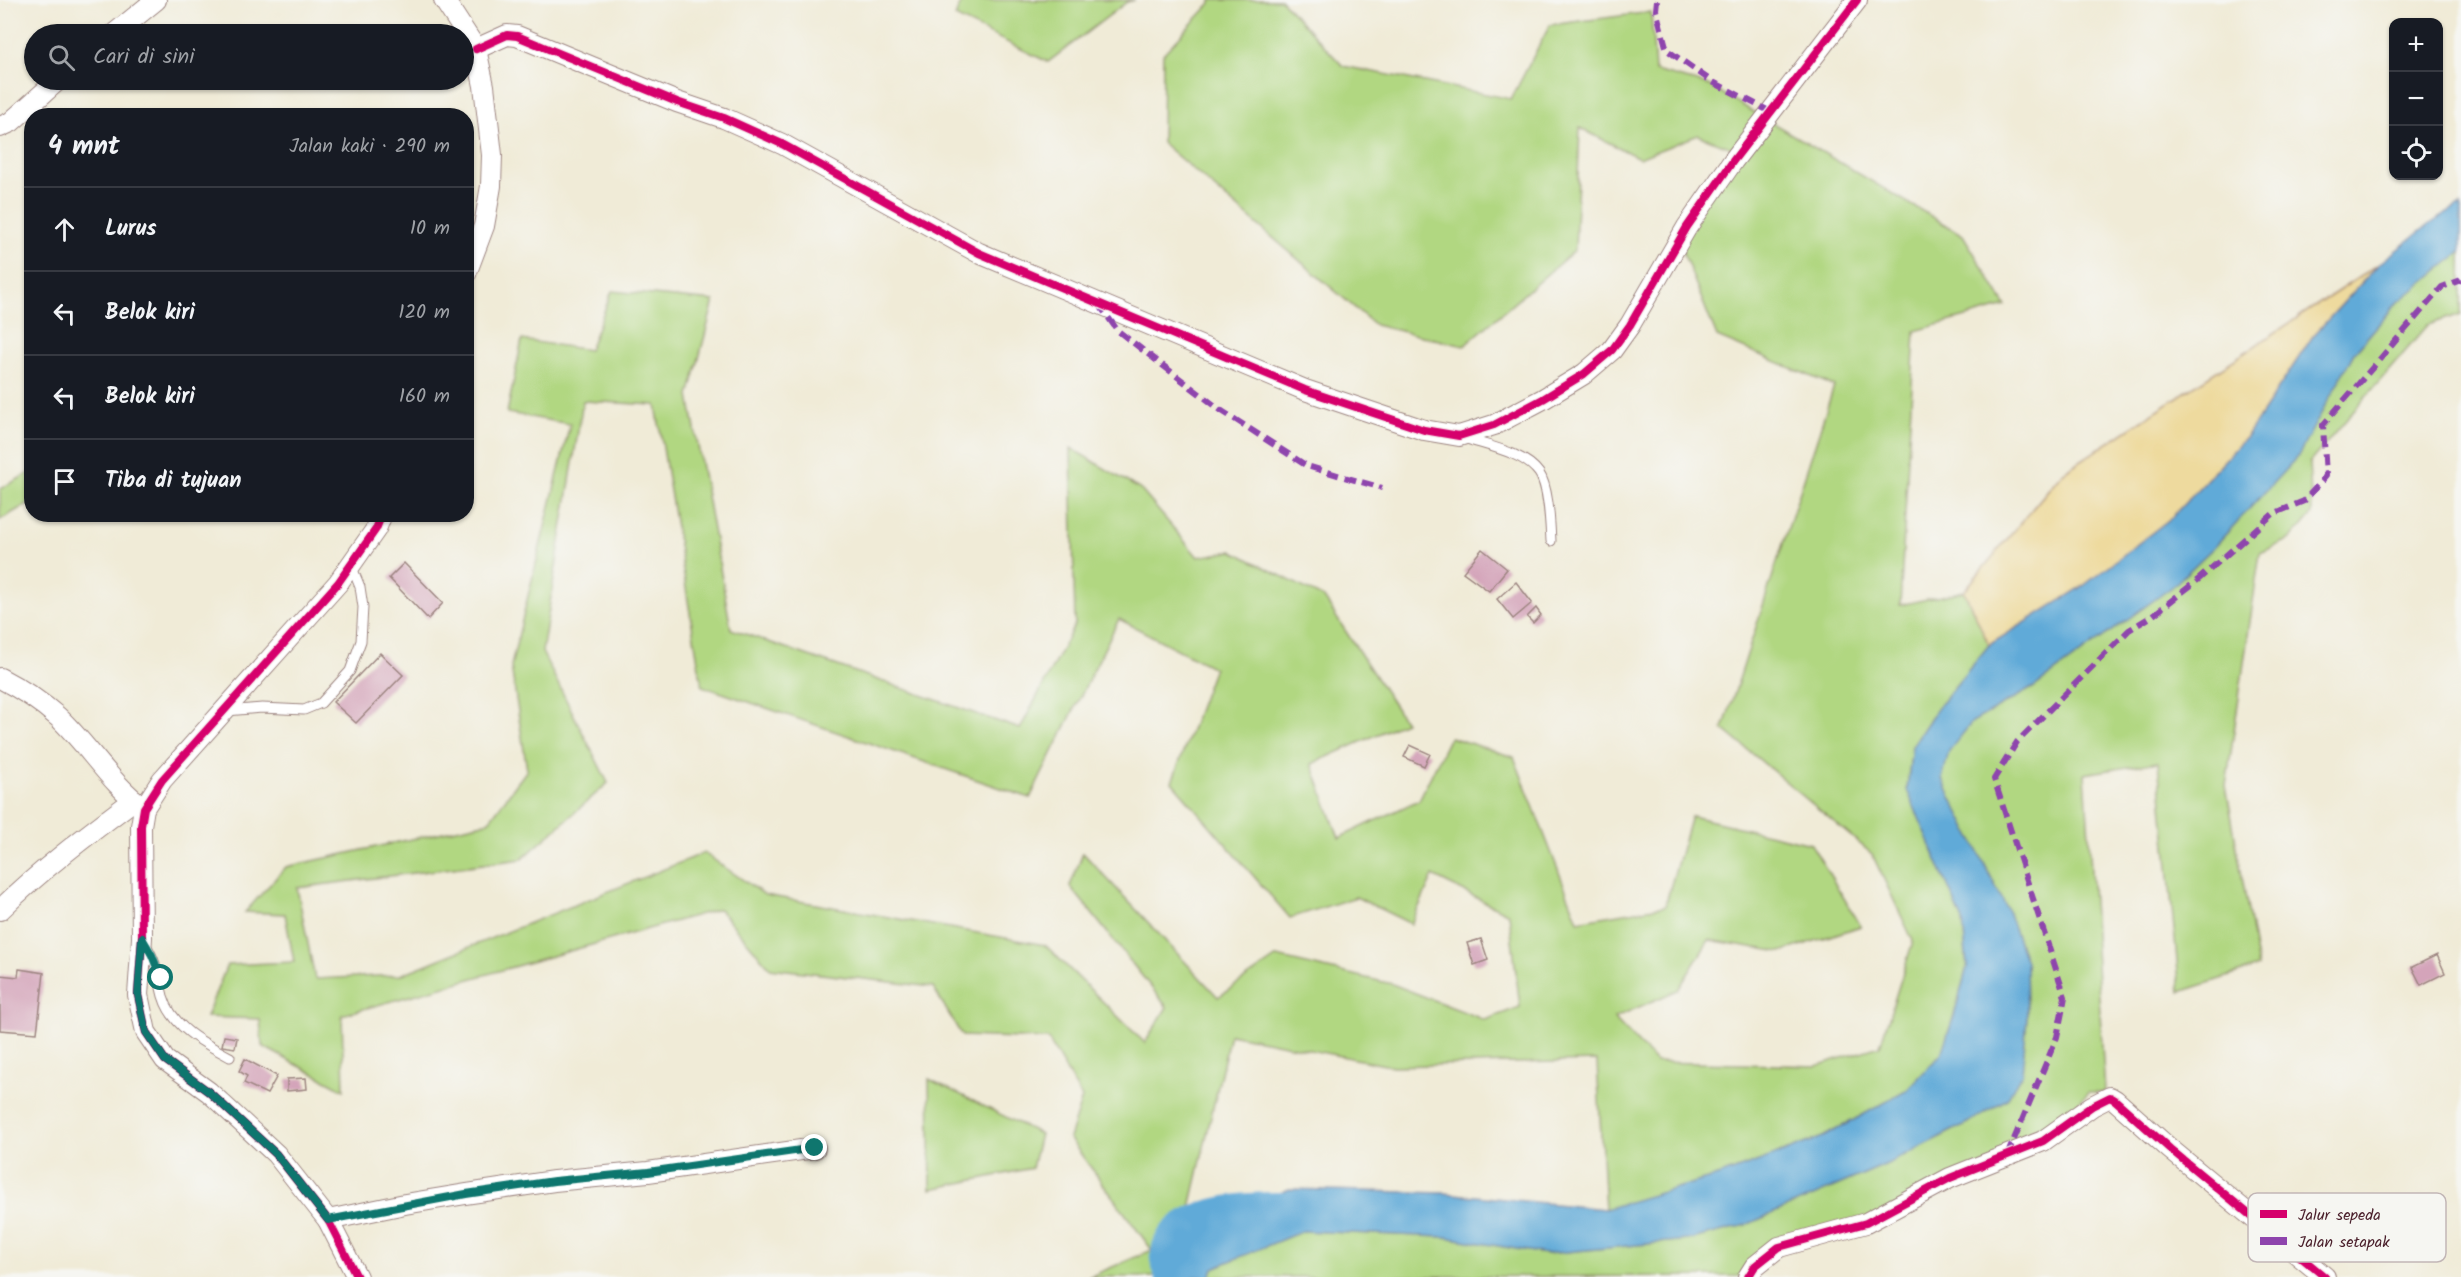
<!DOCTYPE html>
<html lang="id">
<meta charset="utf-8">
<style>
:root{--surface:#171b24;--page:#242831;--text:#f1f3f6;--muted:#9ea1a6;--line:#363941}
body{margin:0;font-family:Kalam,sans-serif;background:var(--page);color:var(--text)}
.controls{position:absolute;right:18px;top:18px;display:grid;overflow:hidden;border-radius:12px;box-shadow:0 2px 4px #0004}
.controls button{width:54px;height:54px;display:grid;place-items:center;padding:0;border:0;border-bottom:2px solid var(--line);background:var(--surface);color:var(--text);font:30px sans-serif}
.stop{position:absolute;width:18px;height:18px;margin:-14px;border:4px solid #0f766e;border-radius:50%;background:#fff}
.stop.end{background:#0f766e;border-color:#fff;box-shadow:0 2px 6px #0008}
.list{margin:0;padding:0;list-style:none}
h2{display:flex;justify-content:space-between;align-items:center;height:78px;margin:0;padding:0 24px;font-size:26px}
h2 small{font-size:20px;font-weight:400;color:var(--muted)}
.list li{display:grid;grid-template-columns:39px 1fr auto;gap:18px;align-items:center;box-sizing:border-box;height:84px;padding:0 24px;border-top:2px solid var(--line)}
.list b{display:block;font-size:22px;white-space:nowrap}
.list em{font-size:20px;font-style:normal;color:var(--muted)}
.icon{flex:none;width:33px;height:33px;fill:none;stroke:currentColor;stroke-width:2;stroke-linecap:round;stroke-linejoin:round}
.map{position:relative;flex:none;width:2461px;height:1277px;overflow:hidden}
.search{position:absolute;background:var(--surface);box-shadow:0 2px 4px #0004;left:24px;top:24px;width:450px;height:66px;display:flex;align-items:center;gap:15px;box-sizing:border-box;padding:0 21px;border-radius:33px;color:var(--muted);font-size:22px}
.panel{position:absolute;background:var(--surface);box-shadow:0 2px 4px #0004;left:24px;top:108px;width:450px;height:414px;border-radius:24px}
.map>svg:first-child{display:block}
.green{fill:#b1d781;stroke:#7e7b56;stroke-width:1.5;fill-rule:evenodd}
.sand{fill:#eeda9e;stroke:#9c7c64;stroke-width:1.5}
.water{fill:#61aad8;stroke:#566482;stroke-width:1.5}
.lines{fill:none;stroke-linecap:round;stroke-linejoin:round}
.river{stroke:#61aad8;stroke-width:36}
.building{fill:#d4a4ba}
.lane-casing{stroke:#9d8581;stroke-width:11}
.street-casing{stroke:#9d8581;stroke-width:22}
.lane{stroke:#fff;stroke-width:9}
.street{stroke:#fff;stroke-width:20}
.quiet{stroke:#8e44ad;stroke-width:6;stroke-dasharray:12 6;stroke-linecap:butt}
.cycleway-casing{stroke:#f6f6f2;stroke-width:11}
.cycleway{stroke:#d6006c;stroke-width:8}
.route{stroke:#0f766e;stroke-width:8}
.key{fill:#f6f6f2;stroke:#c2b6b6;stroke-width:1.5}
.key-label{font-size:16px;fill:#4a1f2b}
</style>
<div class="map">
<svg width="2461" height="1277" viewBox="0 0 2461 1277">
<rect width="100%" height="100%" fill="#f6f6f2"/>
<filter id="ink" filterUnits="userSpaceOnUse"><feTurbulence type="fractalNoise" baseFrequency=".0167" numOctaves="2"/><feDisplacementMap in="SourceGraphic" scale="12" xChannelSelector="R" yChannelSelector="G"/><feConvolveMatrix kernelMatrix="1 2 1 2 8 2 1 2 1" color-interpolation-filters="sRGB"/></filter>
<filter id="wash" filterUnits="userSpaceOnUse"><feTurbulence type="fractalNoise" baseFrequency=".008" numOctaves="4" result="noise"/><feDisplacementMap in="SourceGraphic" scale="24" xChannelSelector="R" yChannelSelector="G"/><feGaussianBlur stdDeviation="1.35" result="paint"/><feColorMatrix in="noise" values="0 0 0 0 0 0 0 0 0 0 0 0 0 0 0 0 0 1.4 0 .05"/><feComposite in="paint" operator="in"/></filter>
<g filter="url(#wash)">
<rect width="100%" height="100%" fill="#f0ebd7"/>
<g class="green">
<polygon points="962,0 1135,0 1127,2 1048,62 955,17"/>
<path d="M 1211,0 L 1281,0 L 1343,66 L 1511,99 L 1550,25 L 1651,12 L 1655,71 L 1708,85 L 1963,235 L 2006,306 L 1915,331 L 1900,605 L 1964,591 L 1989,645 L 1938,707 L 1912,746 L 1907,789 L 1963,921 L 1967,967 L 1954,1016 L 1941,1054 L 1906,1091 L 1823,1137 L 1721,1175 L 1605,1210 L 1597,1061 L 1390,1066 L 1230,1034 L 1183,1238 L 1157,1277 L 1089,1277 L 1152,1250 L 1069,1138 L 1082,1098 L 1048,1039 L 962,1036 L 933,987 L 770,968 L 719,909 L 342,1015 L 344,1090 L 262,1046 L 260,1019 L 206,1017 L 227,965 L 294,962 L 285,914 L 245,912 L 286,867 L 488,822 L 527,770 L 511,666 L 570,424 L 507,413 L 522,340 L 589,350 L 612,291 L 714,301 L 689,396 L 731,629 L 1020,729 L 1075,624 L 1071,448 L 1141,490 L 1198,557 L 1233,551 L 1324,598 L 1405,722 L 1312,764 L 1339,838 L 1419,800 L 1450,737 L 1514,757 L 1578,921 L 1665,906 L 1691,816 L 1811,844 L 1861,926 L 1781,952 L 1709,940 L 1678,990 L 1614,1018 L 1656,1062 L 1816,1066 L 1880,1046 L 1913,941 L 1872,854 L 1723,729 L 1834,386 L 1717,337 L 1674,230 L 1732,148 L 1698,135 L 1639,158 L 1580,128 L 1575,250 L 1464,346 L 1375,325 L 1162,143 L 1163,54 L 1211,3 ZM 583,401 L 656,405 L 702,686 L 1030,798 L 1119,619 L 1214,668 L 1172,782 L 1290,918 L 1356,897 L 1411,924 L 1433,876 L 1509,914 L 1520,1007 L 1485,1020 L 1392,984 L 1277,957 L 1218,997 L 1083,853 L 1070,886 L 1167,1007 L 1145,1043 L 1045,945 L 765,895 L 704,853 L 400,975 L 315,979 L 297,888 L 522,859 L 608,783 L 542,652 Z"/>
<polygon points="2461,252 2461,314 2428,325 2309,463 2312,514 2291,539 2260,553 2226,786 2258,967 2180,992 2158,762 2085,774 2105,1092 2089,1092 2049,1134 1860,1225 1778,1244 1741,1276 1210,1277 1213,1268 1303,1231 1445,1237 1546,1254 1688,1240 1746,1225 1887,1164 1973,1120 2007,1099 2022,1073 2027,1018 2026,962 2008,911 1942,779 1948,751 1972,722 2034,687 2172,587 2214,547 2297,456 2354,353 2396,304"/>
<polygon points="31,472 31,502 0,520 0,489"/>
<polygon points="929,1079 1040,1134 1032,1168 931,1189"/>
</g>
<polygon class="sand" points="2379,264 2313,336 2247,436 2171,518 2082,587 1989,645 1964,591 2062,473"/>
<polygon class="water" points="2461,205 2461,252 2396,304 2354,353 2298,456 2214,547 2172,587 2034,687 1972,722 1949,751 1942,779 2008,911 2026,962 2027,1018 2022,1073 2007,1099 1973,1120 1887,1164 1746,1225 1688,1240 1546,1254 1445,1237 1303,1231 1213,1268 1210,1277 1157,1277 1183,1238 1289,1189 1444,1193 1605,1209 1721,1175 1823,1137 1906,1091 1941,1054 1954,1016 1967,967 1963,921 1907,790 1912,746 1938,707 1989,645 2082,587 2171,518 2247,436 2313,336 2379,264 2432,222"/>
<g class="lines">
<path class="river" d="M 1174,1277 C 1145,1215 1245,1209 1284,1210"/>
</g>
<g id="blocks">
<g class="building">
<polygon points="1482,549 1507,569 1489,591 1463,572"/>
<polygon points="404,563 443,603 428,619 389,578"/>
<polygon points="1516,582 1532,603 1513,619 1497,599"/>
<polygon points="1536,608 1541,615 1533,623 1527,617"/>
<polygon points="380,653 403,675 356,723 333,702"/>
<polygon points="1410,745 1430,754 1424,766 1404,757"/>
<polygon points="1481,939 1488,960 1474,965 1467,943"/>
<polygon points="2437,955 2445,973 2421,985 2412,967"/>
<polygon points="19,969 44,973 37,1033 0,1030 0,975 18,977"/>
<polygon points="224,1036 237,1038 235,1048 222,1046"/>
<polygon points="245,1059 277,1076 267,1094 244,1083 247,1076 239,1071"/>
<polygon points="306,1078 307,1089 287,1091 287,1079"/>
</g>
</g>
</g>
<g filter="url(#ink)">
<use href="#blocks" fill-opacity="0" stroke="#9d8581" stroke-width="1.5"/>
<g class="lines">
<defs>
<g id="lane">
<path d="M 1464,438 C 1487,446 1524,452 1539,473 C 1549,487 1550,524 1551,541"/>
<polyline points="226,711 262,708 304,710 321,703 350,671 361,641 363,607 360,587 351,565"/>
<path d="M 145,943 C 158,965 157,973 163,996 C 172,1027 203,1043 230,1057"/>
</g>
<g id="street">
<polyline points="444,0 476,49 484,86 492,155 491,186 484,226 466,274"/>
<polyline points="114,34 156,0"/>
<polyline points="476,49 507,35 517,36 677,102 724,118 782,144 979,253 1305,390 1424,430 1459,436 1494,425 1543,399 1584,374 1612,350 1630,325 1687,227 1733,161 1857,0"/>
<polyline points="0,127 11,122 58,80"/>
<path d="M 0,678 C 21,689 40,701 58,717 C 89,746 110,783 144,808"/>
<path d="M 0,910 C 42,869 87,835 134,800"/>
<polyline points="328,1220 405,1204 466,1194 554,1181 648,1172 815,1148"/>
<polyline points="357,1277 328,1220 276,1154 209,1092 165,1060 146,1032 138,995 142,938 141,826 144,808 162,780 338,583 376,529 382,514"/>
<polyline points="1748,1277 1755,1266 1779,1247 1866,1223 1950,1178 2043,1141 2092,1106 2110,1097 2115,1100 2170,1149 2325,1277"/>
</g>
</defs>
<use href="#lane" class="lane-casing"/>
<use href="#street" class="street-casing"/>
<use href="#lane" class="lane"/>
<use href="#street" class="street"/>
<g class="quiet">
<polyline points="1657,0 1656,10 1667,50 1711,81 1771,112"/>
<polyline points="1098,303 1118,331 1222,411 1307,466 1382,488"/>
<polyline points="2007,1156 2057,1037 2065,997 1994,779 2017,742 2129,630 2152,616 2199,579 2273,514 2304,501 2326,476 2323,425 2442,287 2461,280"/>
</g>
<defs>
<g id="cycleway">
<polyline points="476,49 507,35 517,36 677,102 724,118 782,144 979,253 1305,390 1424,430 1459,436 1494,425 1543,399 1584,374 1612,350 1630,325 1687,227 1733,161 1857,0"/>
<polyline points="357,1277 328,1220 276,1154 209,1092 165,1060 146,1032 138,995 142,938 141,826 144,808 162,780 338,583 376,529 382,514"/>
<polyline points="1748,1277 1755,1266 1779,1247 1866,1223 1950,1178 2043,1141 2092,1106 2110,1097 2115,1100 2170,1149 2325,1277"/>
</g>
</defs>
<use href="#cycleway" class="cycleway-casing"/>
<use href="#cycleway" class="cycleway"/>
</g>
</g>
<g class="lines" filter="url(#ink)">
<polyline class="route" points="161,978 152,955 142,938 138,995 146,1032 165,1060 209,1092 276,1154 328,1220 466,1194 554,1181 648,1172 815,1148"/>
</g>
<rect x="2248" y="1193" width="198" height="69" rx="9" class="key"/>
<rect x="2260" y="1210" width="27" height="8" fill="#d6006c"/>
<rect x="2260" y="1237" width="27" height="8" fill="#8e44ad"/>
<g class="key-label">
<text x="2298" y="1220">Jalur sepeda</text>
<text x="2298" y="1247">Jalan setapak</text>
</g>
</svg>
<div class="controls">
<button>+</button>
<button>−</button>
<button><svg class="icon" aria-label="locate" viewBox="0 0 24 24"><circle cx="12" cy="12" r="6"/><path d="M12 2v4M12 18v4M2 12h4M18 12h4"/></svg></button>
</div>
<div class="stop" style="left:161px;top:978px"></div>
<div class="stop end" style="left:815px;top:1148px"></div>
<div class="search"><svg class="icon" aria-label="search" viewBox="0 0 24 24"><circle cx="10" cy="10" r="6"/><path d="M15 15l6 6"/></svg>Cari di sini</div>
<section class="panel">
<h2>4 mnt<small>Jalan kaki · 290 m</small></h2>
<ul class="list">
<li><svg class="icon" aria-label="ahead" viewBox="0 0 24 24"><path d="M12 20V5M6 11l6-6 6 6"/></svg><div><b>Lurus</b></div><em>10 m</em></li>
<li><svg class="icon" aria-label="left" viewBox="0 0 24 24"><path d="M17 20v-9H6M10 6l-5 5 5 5"/></svg><div><b>Belok kiri</b></div><em>120 m</em></li>
<li><svg class="icon" aria-label="left" viewBox="0 0 24 24"><path d="M17 20v-9H6M10 6l-5 5 5 5"/></svg><div><b>Belok kiri</b></div><em>160 m</em></li>
<li><svg class="icon" aria-label="arrive" viewBox="0 0 24 24"><path d="M6 21V4h12l-3 4 3 4H6"/></svg><div><b>Tiba di tujuan</b></div></li>
</ul>
</section>
</div>
